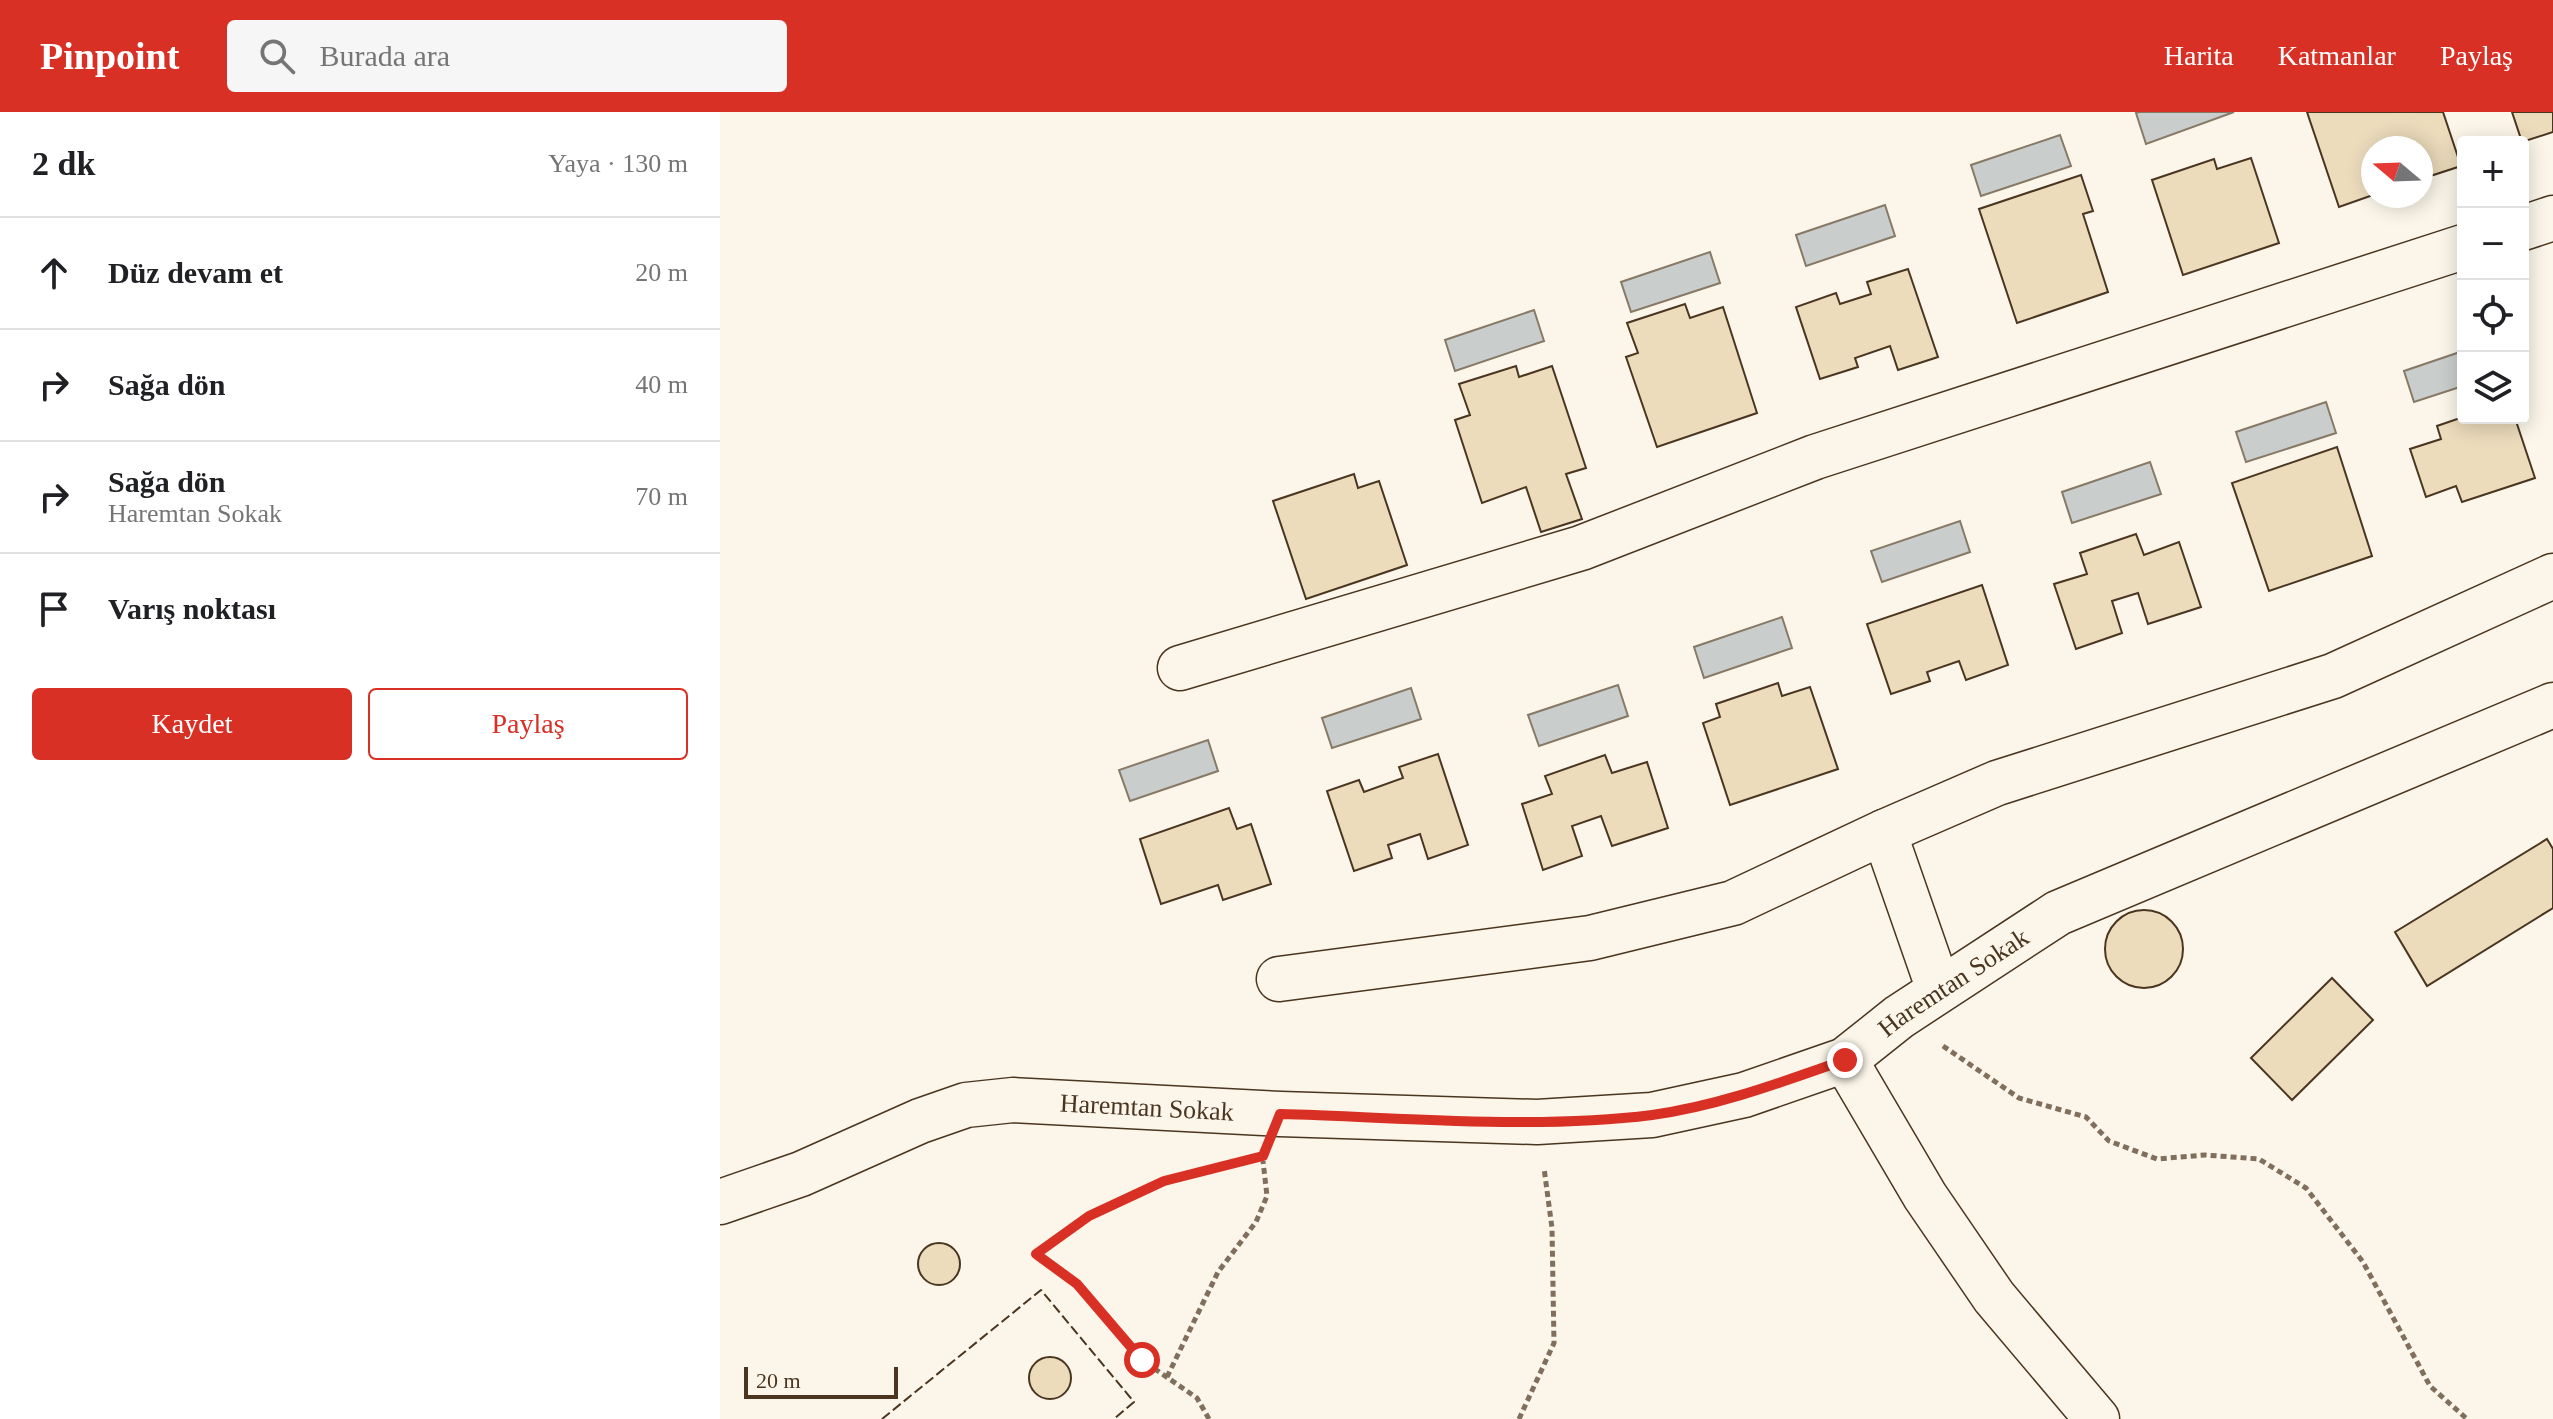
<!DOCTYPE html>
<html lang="tr">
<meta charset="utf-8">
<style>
:root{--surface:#fff;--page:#f6f6f6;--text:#202124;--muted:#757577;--line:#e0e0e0;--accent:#d93025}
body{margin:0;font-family:"Times New Roman",serif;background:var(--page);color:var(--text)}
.controls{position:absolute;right:24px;top:24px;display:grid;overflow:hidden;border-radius:8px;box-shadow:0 4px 20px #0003}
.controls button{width:72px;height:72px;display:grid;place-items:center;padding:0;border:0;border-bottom:2px solid var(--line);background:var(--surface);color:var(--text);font:40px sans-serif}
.compass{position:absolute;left:1641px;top:24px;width:72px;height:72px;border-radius:50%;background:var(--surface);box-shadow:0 4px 20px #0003;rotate:289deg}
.scale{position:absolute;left:24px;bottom:20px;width:154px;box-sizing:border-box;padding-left:8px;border:4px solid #4a3520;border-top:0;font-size:22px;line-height:28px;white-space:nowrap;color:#4a3520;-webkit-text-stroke:6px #fbf6e9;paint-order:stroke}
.stop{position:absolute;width:24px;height:24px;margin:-18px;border:6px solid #d93025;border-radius:50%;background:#fff}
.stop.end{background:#d93025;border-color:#fff;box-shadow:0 2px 8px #0008}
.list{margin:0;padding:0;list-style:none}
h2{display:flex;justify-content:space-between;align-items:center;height:104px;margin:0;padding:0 32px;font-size:34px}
h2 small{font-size:26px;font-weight:400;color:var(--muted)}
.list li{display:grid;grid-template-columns:52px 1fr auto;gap:24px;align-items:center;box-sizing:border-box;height:112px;padding:0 32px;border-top:2px solid var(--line)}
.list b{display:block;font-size:30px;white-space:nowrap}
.list p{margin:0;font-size:26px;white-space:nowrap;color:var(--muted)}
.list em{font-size:26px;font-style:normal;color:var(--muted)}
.actions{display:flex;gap:16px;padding:24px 32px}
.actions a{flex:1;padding:18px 0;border:2px solid var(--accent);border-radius:8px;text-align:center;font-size:28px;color:var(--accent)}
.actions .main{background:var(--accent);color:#fff}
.icon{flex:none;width:44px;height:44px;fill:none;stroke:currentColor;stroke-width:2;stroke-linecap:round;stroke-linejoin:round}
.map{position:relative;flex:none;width:1833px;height:1307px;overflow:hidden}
header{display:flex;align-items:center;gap:48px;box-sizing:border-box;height:112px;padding:0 40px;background:var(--accent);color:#fff}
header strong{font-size:38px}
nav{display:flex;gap:44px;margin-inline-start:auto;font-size:28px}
.search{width:560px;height:72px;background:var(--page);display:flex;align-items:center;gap:20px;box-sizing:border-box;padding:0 28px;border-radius:8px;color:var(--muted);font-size:30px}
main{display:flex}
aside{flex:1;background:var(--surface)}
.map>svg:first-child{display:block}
.water{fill:#c9cecd;stroke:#887966;stroke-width:2}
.building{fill:#ecdcbc;stroke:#4a3520;stroke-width:2}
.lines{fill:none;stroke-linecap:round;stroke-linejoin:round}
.minor-casing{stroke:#4a3520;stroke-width:47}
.path{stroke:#7f6f5c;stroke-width:5;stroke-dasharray:6 4;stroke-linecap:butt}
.minor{stroke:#fbf6e9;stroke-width:44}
.fence{stroke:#4a3520;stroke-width:2;stroke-dasharray:10 4;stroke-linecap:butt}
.route{stroke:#d93025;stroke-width:10}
.labels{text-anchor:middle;stroke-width:6;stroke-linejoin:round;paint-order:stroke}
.street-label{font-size:26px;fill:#4a3520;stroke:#fbf6e9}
</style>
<header>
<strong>Pinpoint</strong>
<div class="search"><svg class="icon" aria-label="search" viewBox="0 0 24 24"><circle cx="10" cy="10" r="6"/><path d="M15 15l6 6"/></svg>Burada ara</div>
<nav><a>Harita</a><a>Katmanlar</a><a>Paylaş</a></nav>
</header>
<main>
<aside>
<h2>2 dk<small>Yaya · 130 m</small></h2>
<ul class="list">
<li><svg class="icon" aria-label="ahead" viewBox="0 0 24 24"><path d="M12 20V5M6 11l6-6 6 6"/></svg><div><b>Düz devam et</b></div><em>20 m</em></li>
<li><svg class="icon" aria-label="right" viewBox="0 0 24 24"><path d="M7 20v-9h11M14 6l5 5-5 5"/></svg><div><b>Sağa dön</b></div><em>40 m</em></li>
<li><svg class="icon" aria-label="right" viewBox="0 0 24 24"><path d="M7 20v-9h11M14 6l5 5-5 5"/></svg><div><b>Sağa dön</b><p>Haremtan Sokak</p></div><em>70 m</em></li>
<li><svg class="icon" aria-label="arrive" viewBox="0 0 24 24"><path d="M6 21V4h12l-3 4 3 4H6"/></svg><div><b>Varış noktası</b></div></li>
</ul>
<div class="actions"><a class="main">Kaydet</a><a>Paylaş</a></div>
</aside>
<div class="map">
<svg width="1833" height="1307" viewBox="0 0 1833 1307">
<rect width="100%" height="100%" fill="#fbf6e9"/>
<g class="water">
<polygon points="1514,0 1426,32 1416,1 1419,0"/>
<polygon points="1340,23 1351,54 1261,84 1251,53"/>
<polygon points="1165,93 1175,124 1086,154 1076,123"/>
<polygon points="990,140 1000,171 911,200 901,170"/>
<polygon points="814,198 824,229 735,259 725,228"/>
<polygon points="1743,239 1743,274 1694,290 1684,259"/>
<polygon points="1606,290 1616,321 1526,350 1516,320"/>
<polygon points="1430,350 1441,382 1352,411 1342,380"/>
<polygon points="1240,409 1250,440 1162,470 1151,439"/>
<polygon points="1062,505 1072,536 984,566 974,535"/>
<polygon points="898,573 908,604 819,634 808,603"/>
<polygon points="691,576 701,607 612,636 602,606"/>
<polygon points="488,628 498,659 410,689 399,658"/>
</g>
<g class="building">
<polygon points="1587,0 1723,0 1741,54 1701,67 1701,36 1653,36 1653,83 1619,95"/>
<polygon points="1792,0 1833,0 1833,20 1802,30"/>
<polygon points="1531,46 1559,131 1463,163 1432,68 1494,47 1497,57"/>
<polygon points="1361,63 1373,99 1363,102 1388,180 1297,211 1259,97"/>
<polygon points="1188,157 1218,245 1178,258 1170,234 1135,246 1138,255 1100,267 1076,195 1116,181 1120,192 1151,182 1147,170"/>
<polygon points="965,192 970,206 1003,195 1037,301 937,335 906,245 918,241 907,211"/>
<polygon points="796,254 799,265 832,254 866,356 846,362 862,407 821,420 806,375 762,391 735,308 750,303 739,272"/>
<polygon points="1743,305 1795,306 1815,366 1742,390 1736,374 1706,385 1690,337 1721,327 1717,314"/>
<polygon points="1617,335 1652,444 1549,479 1512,371"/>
<polygon points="634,362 638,376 659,369 687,453 586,487 553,389"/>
<polygon points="1416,422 1424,443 1459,430 1481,495 1428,512 1418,481 1392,489 1402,521 1356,537 1334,472 1367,462 1360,441"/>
<polygon points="1262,473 1288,553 1246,568 1239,549 1207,560 1210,569 1171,582 1147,512"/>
<polygon points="1058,571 1062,584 1090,575 1118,657 1010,693 983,611 1000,605 996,592"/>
<polygon points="718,642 748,733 708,747 700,722 668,733 672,746 634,759 607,679 639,668 644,680 683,666 679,655"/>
<polygon points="885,643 892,661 927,650 948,716 892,734 881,704 852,714 862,744 823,758 802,692 832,682 825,664"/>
<polygon points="509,696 517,717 531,712 551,772 503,788 498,773 441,792 420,727"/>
<polygon points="1827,727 1833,737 1833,796 1707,874 1675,820"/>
<circle cx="1424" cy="837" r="39"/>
<polygon points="1612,866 1653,908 1572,988 1531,946"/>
<circle cx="219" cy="1152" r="21"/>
<circle cx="330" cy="1266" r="21"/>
</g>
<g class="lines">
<defs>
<g id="minor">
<polyline points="1803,116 1833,106"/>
<polyline points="460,556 861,436 1095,345 1743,135"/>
<polyline points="1164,720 1219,878"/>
<polyline points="559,867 870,826 1013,791 1164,720 1277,671 1613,564 1833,464"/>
<polyline points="1125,948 1205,1084 1274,1185 1377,1307"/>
<path id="s1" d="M 0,1090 L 81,1062 L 200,1009 L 246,993 L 293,988 L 560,1002 L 817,1010 L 932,1003 L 1024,983 L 1125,948 L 1179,905 L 1338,801 L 1833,593"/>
</g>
</defs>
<use href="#minor" class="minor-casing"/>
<g class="path">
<polyline points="1223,934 1299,986 1366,1005 1389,1029 1437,1047 1485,1043 1539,1047 1586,1076 1643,1150 1710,1274 1747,1307"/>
<polyline points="447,1265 498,1160 536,1110 547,1084 543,1049"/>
<polyline points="489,1307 477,1286 422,1248 357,1172 316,1142 369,1104 444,1069 515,1051"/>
<polyline points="799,1307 834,1231 832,1116 824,1056"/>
</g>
<use href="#minor" class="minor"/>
<polyline class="fence" points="162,1307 321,1178 414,1290 394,1307"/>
</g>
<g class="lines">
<path class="route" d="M 422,1248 L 357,1172 L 316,1142 L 369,1104 L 444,1069 L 543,1044 L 560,1002 C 680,1005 812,1018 932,1003 C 998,994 1062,970 1125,948"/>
</g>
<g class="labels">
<g class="street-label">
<text dy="9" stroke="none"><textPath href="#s1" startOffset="1286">Haremtan Sokak</textPath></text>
<text dy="9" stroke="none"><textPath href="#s1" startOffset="446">Haremtan Sokak</textPath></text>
</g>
</g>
</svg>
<div class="controls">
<button>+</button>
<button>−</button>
<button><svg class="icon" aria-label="locate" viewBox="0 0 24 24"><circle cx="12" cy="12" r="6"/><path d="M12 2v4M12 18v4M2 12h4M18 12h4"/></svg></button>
<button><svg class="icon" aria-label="layers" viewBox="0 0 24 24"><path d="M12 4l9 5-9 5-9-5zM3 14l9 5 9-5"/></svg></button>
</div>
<svg class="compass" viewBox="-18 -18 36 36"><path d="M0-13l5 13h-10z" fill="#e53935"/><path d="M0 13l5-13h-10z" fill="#757577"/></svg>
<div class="scale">20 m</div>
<div class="stop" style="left:422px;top:1248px"></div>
<div class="stop end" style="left:1125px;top:948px"></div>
</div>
</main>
